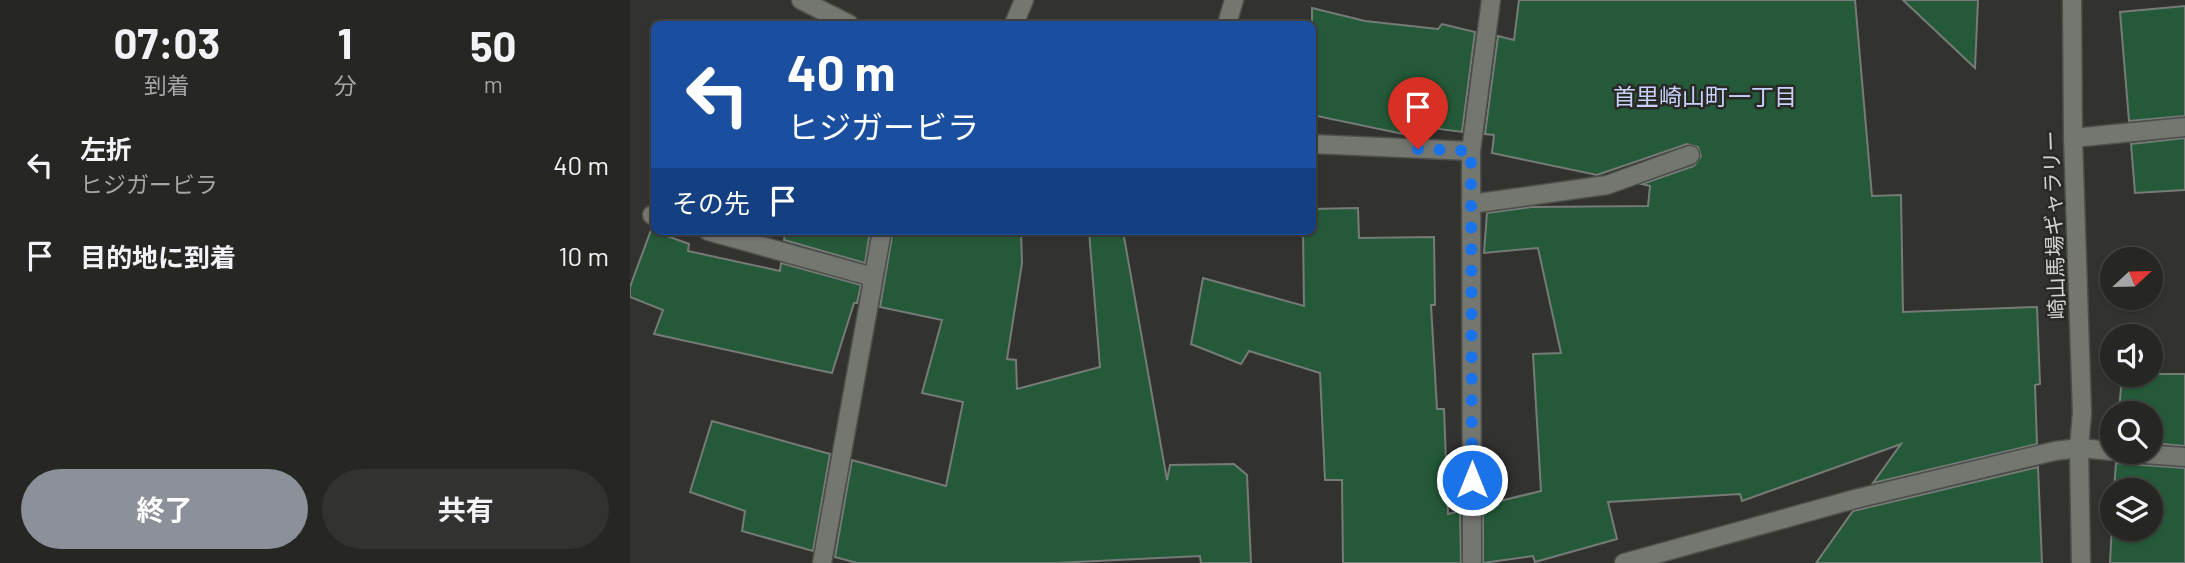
<!DOCTYPE html>
<html lang="ja">
<head>
<meta charset="utf-8">
<style>
  body { margin:0; font-family:Barlow,"Noto Sans JP",sans-serif; background:#323230; color:#f1f3f6; height:100vh; display:flex; flex-direction:column; font-size:26px; white-space:nowrap }
  * { box-sizing:border-box; margin:0 }
  p { font-size:23px; color:#a4a5a6 }
  .icon { flex:none; width:38px; height:38px; fill:none; stroke:currentColor; stroke-width:2; stroke-linecap:round; stroke-linejoin:round }
  .map { position:relative; flex:1; overflow:hidden }
  .side { display:flex; flex-direction:column; background:#262623; width:630px }
  .side>* { flex:none }
  .guide { position:absolute; left:21px; top:21px; width:665px; height:214px; border-radius:10px; box-shadow:0 2px 5px #0004,0 0 0 2px #424341; background:#1a4fa0; color:#fff; overflow:hidden }
  .needle { width:46px; rotate:68deg }
  .buttons { position:absolute; left:1470px; top:247px; display:grid; gap:14px }
  .buttons a { display:grid; place-items:center; width:63px; height:63px; border-radius:50%; background:#262623; box-shadow:0 2px 5px #0004,0 0 0 2px #424341; font-size:35px }
  .pin { position:absolute; display:grid; place-items:center; width:60px; height:60px; color:#fff; margin:-72px -30px; border-radius:50% 50% 50% 0; rotate:-45deg; box-shadow:0 0 7px #0007 }
  .pin .icon { rotate:45deg }
  .me { position:absolute; width:77px; margin:-38px; rotate:0deg; stroke-linejoin:round; filter:drop-shadow(0 0 5px #0008) }
  .turn { display:flex; align-items:center; gap:24px; height:147px; padding:0 21px; font-size:32px }
  .turn .icon { width:91px; height:91px; stroke-width:2.5 }
  .turn b { display:block; font-size:49px; line-height:60px }
  .then { display:flex; align-items:center; height:66px; padding:0 21px; background:#0003; gap:14px; font-size:26px }
  .eta { display:flex; justify-content:space-evenly; align-items:center; height:119px; text-align:center }
  .eta b { font-size:42px; font-weight:700; line-height:49px }
  .button { display:flex; gap:14px; margin-top:auto; padding:14px 21px }
  .button a { flex:1; height:80px; border-radius:42px; background:#8c9099; color:#fff; font-size:28px; font-weight:700; line-height:80px; text-align:center }
  .button a+a { background:#323230; color:#f1f3f6 }
  ul { padding:0; list-style:none }
  li { display:flex; align-items:center; gap:21px; height:91px; padding:0 21px }
  li div { flex:1 }
  li b { display:block; font-size:26px }
  li em { font-style:normal }
  main { display:flex; flex:1; min-height:0 }
  .map>svg:first-child { display:block }
</style>
</head>
<body>
<main>
<section class="side">
<div class="eta">
<div><b>07:03</b><p>到着</p></div>
<div><b>1</b><p>分</p></div>
<div><b>50</b><p>m</p></div>
</div>
<ul>
<li><svg class="icon" aria-label="left" viewBox="0 0 24 24"><path d="M17 20v-9H6M10 6l-5 5 5 5"/></svg><div><b>左折</b><p>ヒジガービラ</p></div><em>40 m</em></li>
<li><svg class="icon" aria-label="arrive" viewBox="0 0 24 24"><path d="M6 21V4h12l-3 4 3 4H6"/></svg><div><b>目的地に到着</b></div><em>10 m</em></li>
</ul>
<div class="button"><a>終了</a><a>共有</a></div>
</section>
<div class="map">
<svg width="1555" height="563" viewBox="0 0 1555 563">
  <rect width="100%" height="100%" fill="#32332f"/>
  <g fill="#245a39" stroke="#767b78" stroke-width="2">
    <polygon points="889,0 1225,0 1242,196 1271,195 1273,312 1407,307 1410,384 1405,385 1407,444 1243,483 1271,444 1112,501 1110,494 978,502 987,539 905,562 903,556 853,563 853,505 911,491 903,354 931,353 908,248 854,253 857,213 901,207 1018,206 1020,186 1012,184 1064,166 1071,156 1068,147 1057,144 967,175 862,153 864,135 855,134 868,36 884,40"/>
    <polygon points="1273,0 1348,0 1345,68"/>
    <polygon points="1555,6 1555,116 1499,121 1490,12"/>
    <polygon points="682,8 735,21 808,29 812,24 845,32 832,132 787,126 773,134 682,115"/>
    <polygon points="1555,138 1555,190 1505,193 1501,144"/>
    <polygon points="728,208 729,238 804,237 805,305 801,305 807,409 814,409 818,514 830,511 831,563 713,563 712,480 695,480 690,373 619,351 611,364 561,344 573,278 674,306 673,231 682,231 682,209"/>
    <polygon points="21,230 59,244 58,251 150,271 151,263 231,285 227,303 224,303 202,373 24,334 33,310 0,297 0,287"/>
    <polygon points="155,231 240,231 235,263 154,240"/>
    <polygon points="263,231 391,231 392,263 377,359 386,360 387,389 470,367 459,231 493,231 537,480 540,465 604,464 617,475 621,563 571,563 570,556 425,563 227,563 205,557 222,460 316,486 333,402 292,393 312,320 250,307"/>
    <polygon points="1492,374 1555,374 1555,446 1521,443 1521,413 1489,413"/>
    <polygon points="82,421 200,454 183,551 112,531 115,511 60,492"/>
    <polygon points="1486,463 1555,468 1555,563 1480,563 1482,524 1482,528 1521,528 1521,490 1484,490"/>
    <polygon points="1408,467 1412,563 1186,563 1223,511"/>
  </g>
  <g fill="none" stroke-linecap="round" stroke-linejoin="round">
    <defs>
      <g id="lane">
        <polyline points="384,24 394,0"/>
        <polyline points="597,24 604,0"/>
        <polyline points="841,204 977,185 1060,155"/>
        <polyline points="22,215 24,216"/>
        <polyline points="78,231 243,277"/>
        <polyline points="192,563 252,231"/>
      </g>
      <g id="street">
        <polyline points="171,0 219,24"/>
        <polyline points="1443,138 1555,127"/>
        <polyline points="682,144 841,151"/>
        <polyline points="1449,448 1451,563"/>
        <polyline points="1486,452 1555,457"/>
        <polyline points="842,563 841,151 861,0"/>
        <polyline points="994,563 1225,499 1425,451 1449,448 1482,451"/>
      </g>
      <polyline id="secondary" points="1442,0 1443,138 1452,413 1449,448"/>
    </defs>
    <use href="#lane" stroke="#4d4f4b" stroke-width="21"/>
    <use href="#street" stroke="#4d4f4b" stroke-width="21"/>
    <use href="#secondary" stroke="#4d4f4b" stroke-width="21"/>
    <use href="#lane" stroke="#747670" stroke-width="18"/>
    <use href="#street" stroke="#747670" stroke-width="18"/>
    <use href="#secondary" stroke="#747670" stroke-width="18"/>
  </g>
  <g fill="none" stroke-linecap="round" stroke-linejoin="round">
    <polyline stroke="#1a73e8" stroke-width="12" stroke-dasharray="0 21.6" points="788,149 841,151 842,480"/>
  </g>
  <g text-anchor="middle" dominant-baseline="central" stroke-width="5" stroke-linejoin="round" paint-order="stroke">
    <g font-size="21" fill="#d3d4d1" stroke="#282925">
      <text transform="translate(1423 225) rotate(-92)">崎山馬場ギャラリー</text>
    </g>
    <g font-size="23" fill="#c7d1fb" stroke="#282925">
      <text x="1075" y="96">首里崎山町一丁目</text>
    </g>
  </g>
</svg>
<div class="buttons">
<a><svg class="needle" viewBox="-14 -14 28 28"><path d="M0-13l5 13h-10z" fill="#e53935"/><path d="M0 13l5-13h-10z" fill="#a4a5a6"/></svg></a>
<a><svg class="icon" aria-label="sound" viewBox="0 0 24 24"><path d="M4 9h4l5-4v14l-5-4H4zM17 9q2 3 0 6"/></svg></a>
<a><svg class="icon" aria-label="search" viewBox="0 0 24 24"><circle cx="10" cy="10" r="6"/><path d="M15 15l6 6"/></svg></a>
<a><svg class="icon" aria-label="layers" viewBox="0 0 24 24"><path d="M12 4l9 5-9 5-9-5zM3 14l9 5 9-5"/></svg></a>
</div>
<div class="pin" style="left:788px;top:149px;background:#d93025"><svg class="icon" aria-label="arrive" viewBox="0 0 24 24"><path d="M6 21V4h12l-3 4 3 4H6"/></svg></div>
<svg class="me" style="left:842px;top:480px" viewBox="-20 -20 40 40"><circle r="17" fill="#1a73e8" stroke="#fff" stroke-width="3"/><path d="M0-11L8 9 0 5-8 9z" fill="#fff"/></svg>
<div class="guide">
<div class="turn"><svg class="icon" aria-label="left" viewBox="0 0 24 24"><path d="M17 20v-9H6M10 6l-5 5 5 5"/></svg><div><b>40 m</b>ヒジガービラ</div></div>
<div class="then">その先<svg class="icon" aria-label="arrive" viewBox="0 0 24 24"><path d="M6 21V4h12l-3 4 3 4H6"/></svg></div>
</div>
</div>
</main>
</body>
</html>
